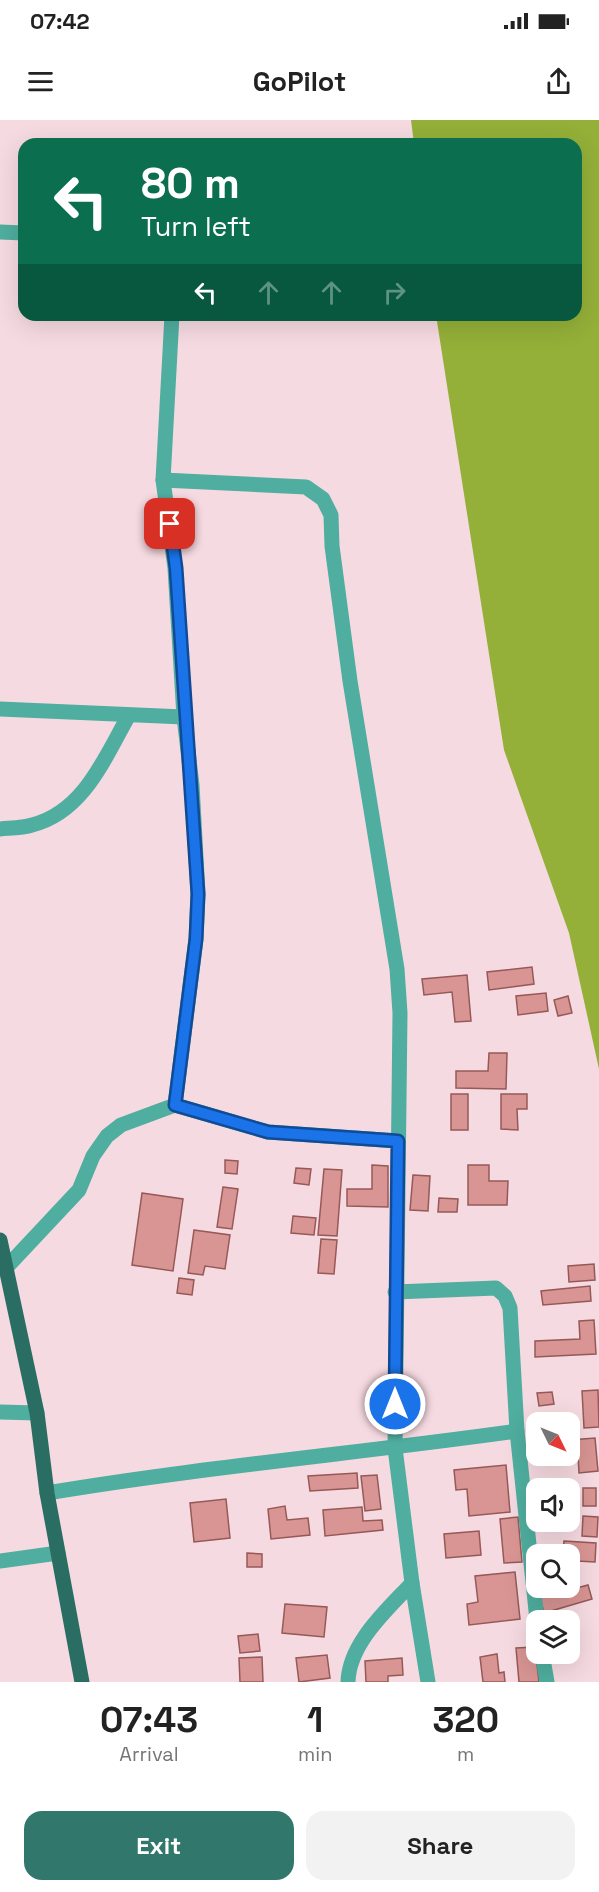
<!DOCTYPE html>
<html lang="en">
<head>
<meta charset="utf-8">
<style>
  body { margin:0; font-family:"Space Grotesk",sans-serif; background:#f2f2f2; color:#222; height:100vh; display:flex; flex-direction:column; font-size:22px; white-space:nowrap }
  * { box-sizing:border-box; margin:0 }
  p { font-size:20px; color:#767676 }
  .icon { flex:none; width:33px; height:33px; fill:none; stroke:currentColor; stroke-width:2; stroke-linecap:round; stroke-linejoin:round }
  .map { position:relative; height:1562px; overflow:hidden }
  .drawer { display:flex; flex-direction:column; background:#fff; flex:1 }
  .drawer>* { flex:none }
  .top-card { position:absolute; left:18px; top:18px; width:564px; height:183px; border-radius:18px; box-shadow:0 6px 24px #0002; background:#0b6e4f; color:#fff; overflow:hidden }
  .needle { width:39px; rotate:133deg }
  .fabs { position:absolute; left:526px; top:1292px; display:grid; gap:12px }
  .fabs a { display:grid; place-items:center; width:54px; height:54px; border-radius:12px; background:#fff; box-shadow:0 6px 24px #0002; font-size:30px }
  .pin { position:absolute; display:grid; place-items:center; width:51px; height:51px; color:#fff; margin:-26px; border-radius:12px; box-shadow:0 3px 9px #0006 }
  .me { position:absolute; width:66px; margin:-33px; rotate:0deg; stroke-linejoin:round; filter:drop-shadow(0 0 4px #0008) }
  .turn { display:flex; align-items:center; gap:21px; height:126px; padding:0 24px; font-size:27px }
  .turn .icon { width:78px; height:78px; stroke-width:2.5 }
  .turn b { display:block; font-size:42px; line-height:51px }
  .lanes { display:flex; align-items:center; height:57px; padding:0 24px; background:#0003; justify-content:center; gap:30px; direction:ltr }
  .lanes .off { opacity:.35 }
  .eta { display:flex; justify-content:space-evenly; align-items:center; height:102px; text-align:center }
  .eta b { font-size:36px; font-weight:700; line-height:42px }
  .cta { display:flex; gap:12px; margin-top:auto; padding:12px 24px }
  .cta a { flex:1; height:69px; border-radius:18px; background:#32776c; color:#fff; font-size:24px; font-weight:700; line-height:69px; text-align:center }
  .cta a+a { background:#f2f2f2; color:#222 }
  .status { display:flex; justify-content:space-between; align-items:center; height:42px; padding:0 30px; background:#fff; direction:ltr }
  .status svg { height:16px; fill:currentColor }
  header { display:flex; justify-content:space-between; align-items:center; height:78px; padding:0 24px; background:#fff; font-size:27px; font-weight:700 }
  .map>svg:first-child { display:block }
</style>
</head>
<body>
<div class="status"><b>07:42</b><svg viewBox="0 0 49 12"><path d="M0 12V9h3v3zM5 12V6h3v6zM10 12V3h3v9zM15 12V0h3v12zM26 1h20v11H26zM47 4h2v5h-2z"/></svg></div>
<header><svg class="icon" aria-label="menu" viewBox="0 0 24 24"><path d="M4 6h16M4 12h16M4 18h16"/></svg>GoPilot<svg class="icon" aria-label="share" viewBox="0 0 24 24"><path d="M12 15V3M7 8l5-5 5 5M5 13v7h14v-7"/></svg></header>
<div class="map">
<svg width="599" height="1562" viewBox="0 0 599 1562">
  <rect width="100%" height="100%" fill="#f6dae1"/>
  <polygon fill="#94b038" points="411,0 599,0 599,949 569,813 504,630 436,195 576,195 576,24 414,24"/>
  <g fill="#d89593" stroke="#965958" stroke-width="1.5">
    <polygon points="532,847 534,864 489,870 487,852"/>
    <polygon points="467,855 471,901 455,902 452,872 424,875 422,859"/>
    <polygon points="546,873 548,891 518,895 516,876"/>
    <polygon points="568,876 572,893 558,896 554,880"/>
    <polygon points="489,933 507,933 506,969 456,968 456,951 488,951"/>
    <rect x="451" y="974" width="17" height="36"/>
    <polygon points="501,974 527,974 527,989 517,989 518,1010 501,1009"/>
    <polygon points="225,1040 238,1041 237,1054 225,1053"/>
    <polygon points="372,1045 388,1046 388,1087 347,1086 347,1069 372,1069"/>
    <polygon points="468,1045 489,1045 489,1061 508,1061 507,1085 468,1085"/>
    <polygon points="296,1048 311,1049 309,1065 294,1063"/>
    <polygon points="324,1049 342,1050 337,1116 318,1115"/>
    <polygon points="413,1055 430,1056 428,1091 410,1090"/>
    <polygon points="223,1067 238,1069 232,1109 217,1107"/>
    <polygon points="142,1073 183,1079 173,1151 132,1145"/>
    <polygon points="439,1078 458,1079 457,1092 438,1092"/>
    <polygon points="293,1096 316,1098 314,1115 291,1113"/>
    <polygon points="194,1110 230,1115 225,1149 205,1146 203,1155 188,1153"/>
    <polygon points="321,1119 337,1120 334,1154 318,1153"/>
    <polygon points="594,1144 595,1160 569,1162 568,1146"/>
    <polygon points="179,1158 194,1160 192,1175 177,1173"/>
    <polygon points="590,1166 591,1181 543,1185 541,1171"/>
    <polygon points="594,1200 596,1234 535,1237 535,1221 580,1219 579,1201"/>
    <polygon points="598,1270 599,1307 584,1308 582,1271"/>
    <polygon points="552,1272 554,1284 539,1286 537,1273"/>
    <polygon points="595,1318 598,1351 579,1353 578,1335 559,1336 570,1335 570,1320"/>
    <polygon points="506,1345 510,1392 469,1396 467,1369 456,1370 454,1350"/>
    <polygon points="357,1353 358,1368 310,1371 308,1356"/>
    <polygon points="377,1355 381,1389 365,1391 361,1356"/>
    <rect x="583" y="1368" width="13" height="18"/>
    <polygon points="226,1379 230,1418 194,1422 190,1383"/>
    <polygon points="285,1386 287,1400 308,1398 310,1415 271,1419 268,1389"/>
    <polygon points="362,1387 363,1401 382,1400 383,1410 325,1416 323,1390"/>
    <polygon points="583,1396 598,1397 597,1417 582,1416"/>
    <polygon points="518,1397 522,1442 504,1443 500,1399"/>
    <polygon points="479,1411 481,1435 446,1438 444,1414"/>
    <polygon points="564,1421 596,1423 595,1442 577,1441 578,1437 563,1434"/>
    <polygon points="247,1433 262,1434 262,1447 247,1447"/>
    <polygon points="515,1452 520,1499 469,1505 467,1484 478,1482 475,1456"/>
    <polygon points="588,1465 592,1479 544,1493 540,1478"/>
    <polygon points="285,1484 327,1487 324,1517 282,1513"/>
    <polygon points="258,1514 260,1531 240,1533 238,1516"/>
    <polygon points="535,1527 539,1562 519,1562 516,1528"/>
    <polygon points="497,1534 499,1553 504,1552 505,1562 483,1562 480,1537"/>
    <polygon points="327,1535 330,1558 299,1562 296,1538"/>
    <polygon points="262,1537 263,1562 240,1562 239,1538"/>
    <polygon points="402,1538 403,1555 388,1556 388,1562 366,1562 365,1541"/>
  </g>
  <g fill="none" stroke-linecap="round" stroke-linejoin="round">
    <g stroke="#4fae9f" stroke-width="15">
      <polyline points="0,112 24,113"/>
      <polyline points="172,195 163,360 175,448 184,597 192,665 198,774 196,819 175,985"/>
      <polyline points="163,360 306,367 323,379 331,395 332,426 350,561 397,849 400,893 395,1328 412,1463 428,1562"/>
      <polyline points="0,589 184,597"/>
      <path d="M0,709c10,-1 22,-1 32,-4 52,-13 73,-68 97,-110"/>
      <polyline points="5,1149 79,1070 93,1036 107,1016 121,1005 175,985 268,1012 398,1021"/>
      <polyline points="395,1172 496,1168 505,1176 510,1188 517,1311 537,1500"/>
      <polyline points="0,1292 37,1293"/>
      <path d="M47,1373c156,-26 313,-40 470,-62"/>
      <polyline points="0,1441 58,1433"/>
      <polyline points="542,1533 547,1562"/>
      <path d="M348,1562c1,-39 39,-72 64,-99"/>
    </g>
    <polyline stroke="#296d63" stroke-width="15" points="0,1120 37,1293 47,1373 82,1562"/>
  </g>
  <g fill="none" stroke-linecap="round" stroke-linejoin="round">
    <defs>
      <polyline id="route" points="170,404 176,448 198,774 196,819 175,985 268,1012 398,1021 395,1284"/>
    </defs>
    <use href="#route" stroke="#114b97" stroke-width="15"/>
    <use href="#route" stroke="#1a73e8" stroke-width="10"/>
  </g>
</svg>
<div class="fabs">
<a><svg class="needle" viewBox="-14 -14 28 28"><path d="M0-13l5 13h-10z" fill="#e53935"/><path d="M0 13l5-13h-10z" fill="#767676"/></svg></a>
<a><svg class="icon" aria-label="sound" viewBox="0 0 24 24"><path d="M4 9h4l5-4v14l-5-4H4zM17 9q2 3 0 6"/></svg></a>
<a><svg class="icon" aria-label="search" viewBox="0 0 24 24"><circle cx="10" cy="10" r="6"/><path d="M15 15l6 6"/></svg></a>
<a><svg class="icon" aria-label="layers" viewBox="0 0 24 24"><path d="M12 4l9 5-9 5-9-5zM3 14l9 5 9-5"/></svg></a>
</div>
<div class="pin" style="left:170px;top:404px;background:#d93025"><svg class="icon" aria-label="arrive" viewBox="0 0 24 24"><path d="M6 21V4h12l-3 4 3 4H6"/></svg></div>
<svg class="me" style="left:395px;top:1284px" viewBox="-20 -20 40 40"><circle r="17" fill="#1a73e8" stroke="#fff" stroke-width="3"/><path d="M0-11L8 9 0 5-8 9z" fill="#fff"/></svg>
<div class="top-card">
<div class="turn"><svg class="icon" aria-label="left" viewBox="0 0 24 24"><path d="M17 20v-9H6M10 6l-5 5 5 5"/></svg><div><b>80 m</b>Turn left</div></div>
<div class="lanes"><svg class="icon" aria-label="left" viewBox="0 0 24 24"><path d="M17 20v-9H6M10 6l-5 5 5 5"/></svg><svg class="icon off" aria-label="ahead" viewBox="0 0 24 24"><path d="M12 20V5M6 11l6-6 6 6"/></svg><svg class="icon off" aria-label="ahead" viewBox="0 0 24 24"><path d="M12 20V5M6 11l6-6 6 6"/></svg><svg class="icon off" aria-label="right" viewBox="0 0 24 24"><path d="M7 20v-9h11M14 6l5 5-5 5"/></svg></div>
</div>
</div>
<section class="drawer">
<div class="eta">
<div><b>07:43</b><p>Arrival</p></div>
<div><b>1</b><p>min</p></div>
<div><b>320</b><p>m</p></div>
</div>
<div class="cta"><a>Exit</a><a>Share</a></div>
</section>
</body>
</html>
